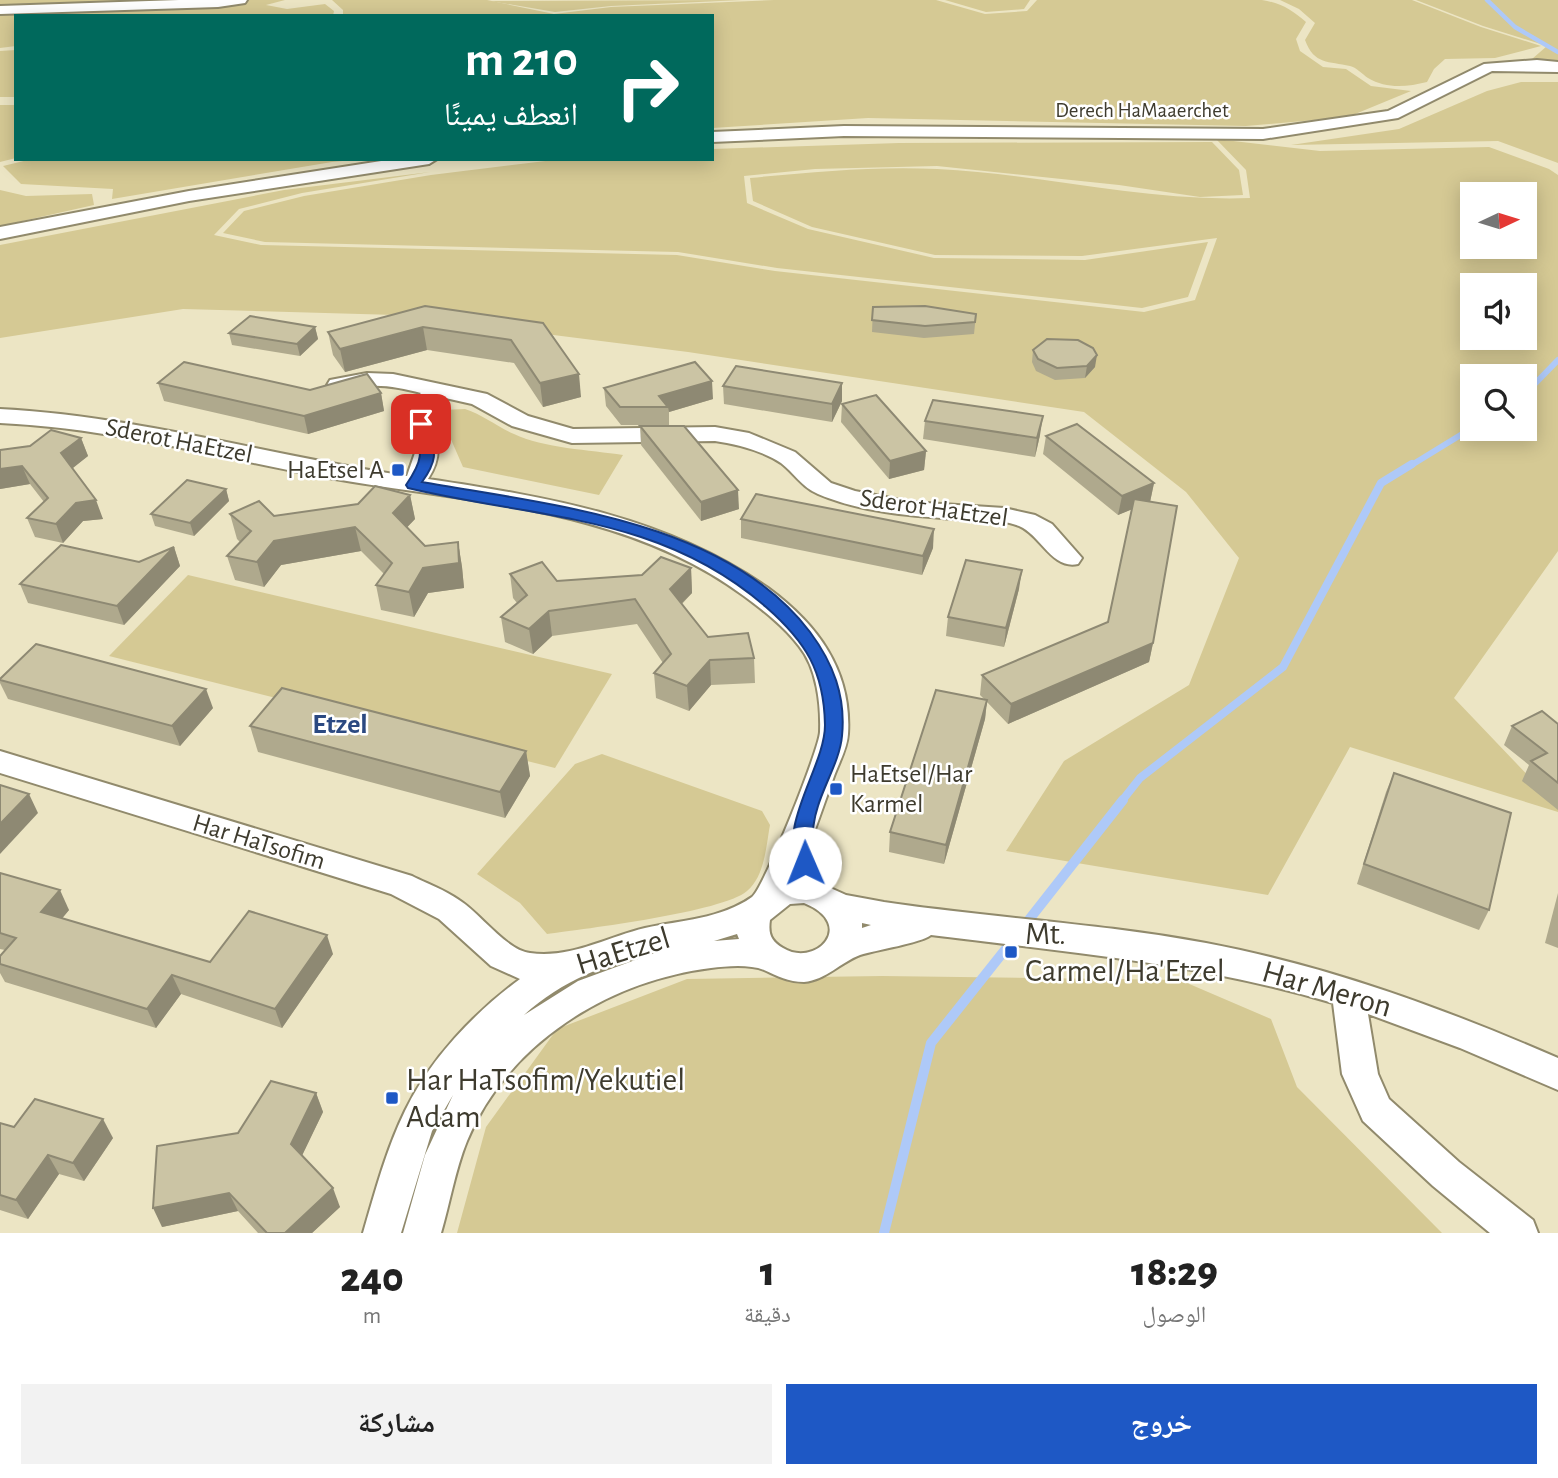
<!DOCTYPE html>
<html lang="ar">
<head>
<meta charset="utf-8">
<style>
  body { margin:0; font-family:"Alegreya Sans","Noto Naskh Arabic",sans-serif; background:#f2f2f2; color:#222; direction:rtl; height:100vh; display:flex; flex-direction:column; font-size:26px; white-space:nowrap }
  * { box-sizing:border-box; margin:0 }
  p { font-size:23px; color:#767676 }
  .icon { flex:none; width:38px; height:38px; fill:none; stroke:currentColor; stroke-width:2; stroke-linecap:round; stroke-linejoin:round }
  .map { position:relative; height:1233px; overflow:hidden; direction:ltr }
  .sheet { display:flex; flex-direction:column; background:#fff; flex:1 }
  .sheet>* { flex:none }
  .top-card { position:absolute; left:14px; top:14px; width:700px; height:147px; border-radius:0px; box-shadow:0 4px 18px #0003; direction:rtl; background:#00695c; color:#fff; overflow:hidden }
  .needle { width:46px; rotate:86deg }
  .controls { position:absolute; left:1460px; top:182px; display:grid; gap:14px }
  .controls a { display:grid; place-items:center; width:77px; height:77px; border-radius:0px; background:#fff; box-shadow:0 4px 18px #0003; font-size:35px }
  .pin { position:absolute; display:grid; place-items:center; width:60px; height:60px; color:#fff; margin:-30px; border-radius:14px; box-shadow:0 4px 10px #0006 }
  .me { position:absolute; width:77px; margin:-38px; rotate:359deg; stroke-linejoin:round; filter:drop-shadow(0 0 5px #0008) }
  .turn { display:flex; align-items:center; gap:24px; height:147px; padding:0 21px; font-size:32px }
  .turn .icon { width:91px; height:91px; stroke-width:2.5 }
  .turn b { display:block; font-size:49px; line-height:60px }
  .eta { display:flex; justify-content:space-evenly; align-items:center; height:119px; text-align:center }
  .eta b { font-size:42px; font-weight:800; line-height:49px }
  .action { display:flex; gap:14px; margin-top:auto; padding:14px 21px }
  .action a { flex:1; height:80px; border-radius:0px; background:#1e58c5; color:#fff; font-size:28px; font-weight:800; line-height:80px; text-align:center }
  .action a+a { background:#f2f2f2; color:#222 }
  .map>svg:first-child { display:block }
</style>
</head>
<body>
<div class="map">
<svg width="1558" height="1233" viewBox="0 0 1558 1233">
  <rect width="100%" height="100%" fill="#ece5c4"/>
  <g fill="#d5c994" fill-rule="evenodd">
    <polygon points="0,0 285,0 266,5 287,9 325,4 334,11 333,16 16,16 16,46 0,48"/>
    <path d="M332,0h155l67,14 57,-7 163,-7h162l49,14 42,-3 10,-11h225c19,3 30,10 44,22l-10,17 4,12 23,16 23,2 25,17 40,5 -63,26 -102,9 -378,-8 -156,10v-112h-369v-6z"/>
    <polygon points="742,0 611,6 555,12 490,1"/>
    <polygon points="945,0 1030,0 1024,9 986,12"/>
    <path d="M1280,0h132l69,27 60,19 -46,12 -50,1 -11,10 -7,13c-20,5 -41,7 -59,-4 -6,-4 -12,-11 -18,-12 -21,-5 -36,-1 -45,-26l10,-17 -16,-14z"/>
    <polygon points="1416,0 1558,0 1558,62 1532,59 1547,46 1483,26"/>
    <polygon points="16,50 16,97 0,97 0,51"/>
    <polygon points="1521,82 1558,82 1558,163 1498,141 1291,145 1399,129 1487,91"/>
    <polygon points="0,105 16,105 16,158 0,162"/>
    <path d="M1216,139l104,12 169,-4 60,22 9,6v376l-104,147 104,109v5l-208,-65 -82,148 -262,-44 58,-90 125,-76 50,-127 -53,-66 -102,-80 -396,-60 -292,-37 -213,-6 -183,29v-93l284,-55 146,-18 -128,21 -63,16 -25,26 47,10 416,10 98,16 369,41 51,-12 22,-62 -135,18 -147,-1 -123,-28 -59,-26 -3,-23c62,-6 125,-12 187,-9 105,5 209,33 313,29l-4,-28zM1472,194h52v53h-52zM1472,285h52v53h-52zM1472,376h52v53h-52z"/>
    <polygon points="1212,142 1239,170 1243,195 1200,197 1119,185 937,166 815,169 744,176 747,203 808,229 934,258 1085,260 1208,242 1188,297 1142,308 777,268 678,252 265,242 223,233 244,211 304,196 431,175 562,159 712,159 712,149 899,143"/>
    <polygon points="32,159 363,159 332,162 112,199 113,189 21,184 3,166"/>
    <polygon points="0,190 26,196 92,194 94,205 0,226"/>
    <path d="M465,409c18,6 31,17 49,25 29,14 76,16 109,21l-24,40 -136,-28 -20,-46 -1,-11z"/>
    <polygon points="188,575 612,674 555,768 109,656"/>
    <path d="M602,754l160,57 8,14c-4,21 -5,51 -23,66 -24,21 -163,38 -200,43l-27,-31 -43,-29 98,-110z"/>
    <polygon points="882,976 1180,980 1271,1019 1297,1087 1442,1233 457,1233 486,1127 557,1029 687,979"/>
  </g>
  <g fill="none" stroke-linecap="round" stroke-linejoin="round">
    <polyline stroke="#aec9f8" stroke-width="4.5" points="1487,0 1515,27 1558,52"/>
    <g stroke="#aec9f8" stroke-width="6">
      <polyline points="1524,395 1558,360"/>
      <polyline points="1410,466 1472,428"/>
    </g>
    <polyline stroke="#aec9f8" stroke-width="8" points="1121,802 1140,778 1283,667 1381,483 1412,464"/>
    <g stroke="#aec9f8" stroke-width="10">
      <polyline points="1024,926 1123,800"/>
      <polyline points="884,1233 931,1043 1016,936"/>
    </g>
    <defs>
      <g id="minor">
        <polygon points="179,0 247,0 245,3 218,7 0,14 0,6"/>
        <polygon points="1537,60 1558,62 1558,72 1492,71 1398,118 1263,139 844,136 712,142 712,132 844,126 1263,129 1388,111 1484,64"/>
        <polygon points="394,159 437,159 429,164 189,201 0,239 0,227 189,191"/>
        <path d="M367,373l26,1 94,20 41,22 45,13 142,-2 34,6 46,19 36,31 24,8 56,11 93,6 31,7 17,9 30,34 -4,6c-26,6 -37,-29 -59,-38 -20,-8 -44,-6 -64,-7 -46,-3 -95,-7 -137,-25 -15,-6 -25,-22 -37,-31 -18,-12 -45,-19 -66,-22l-143,2 -60,-17 -40,-22 -31,-7 -13,17c11,24 15,42 0,65 120,18 240,38 340,109 49,36 84,82 80,146 -1,16 -10,30 -15,45 -12,33 -23,67 -37,99l10,-1 40,18 38,7c107,16 215,21 322,41 122,23 237,65 352,115v32l-98,-42 -92,-34 10,60 11,25 70,63 74,58 5,13h-48l-57,-47 -70,-65 -21,-47 -9,-71c-134,-40 -265,-51 -402,-68 -10,8 -55,15 -71,20 -19,7 -34,25 -56,27 -16,0 -26,-6 -40,-12 -15,-6 -37,-4 -53,-2 -103,13 -203,75 -244,173 -12,29 -17,62 -26,92h-38l22,-78 28,-60 -21,36 -31,102h-38c12,-41 23,-83 42,-122 24,-51 70,-99 115,-132l-29,-13 -52,-47 -48,-25 -391,-121v-22l412,125c16,8 33,14 47,24 21,13 47,50 71,53 40,6 77,-16 115,-25 36,-8 76,-9 107,-31 12,-9 67,-147 68,-165 1,-28 -3,-64 -21,-86 -15,-20 -35,-35 -55,-50 -121,-90 -277,-93 -420,-119 -108,-20 -213,-49 -324,-54v-14c138,7 271,47 407,67l9,-26 -10,-36 6,-13 9,-8c-17,-4 -34,-8 -51,-7 -14,0 -26,7 -40,4l-3,-5 3,-5zM804,903c54,22 11,65 -21,45 -12,-7 -15,-14 -13,-28l20,-16zM862,923l9,2 -9,3zM737,934l2,5 -25,2zM657,952l-79,29 -54,34c37,-34 85,-53 133,-63z"/>
      </g>
    </defs>
    <use href="#minor" stroke="#918a6c" stroke-width="4"/>
    <use href="#minor" fill="#fff" fill-rule="evenodd"/>
  </g>
  <g fill="#afa98d">
    <polygon points="425,306 543,323 581,397 543,407 514,363 427,350 345,372 333,355 328,332"/>
    <polygon points="873,307 976,314 974,334 924,338 872,332"/>
    <polygon points="315,327 318,339 300,356 232,345 229,333"/>
    <polygon points="1033,350 1095,367 1085,378 1055,380 1036,371 1032,362"/>
    <polygon points="158,383 381,393 384,411 308,434 164,401"/>
    <polygon points="723,386 842,401 832,422 724,404"/>
    <polygon points="604,388 713,399 669,412 669,425 621,425 606,406"/>
    <polygon points="842,404 926,451 924,470 889,479 841,422"/>
    <polygon points="925,421 1040,435 1035,457 923,439"/>
    <polygon points="640,426 739,509 701,521 641,445"/>
    <polygon points="1046,436 1154,483 1150,502 1153,643 1149,662 1008,724 987,702 985,719 944,864 889,852 890,832 984,699 980,695 982,675 1108,622 1132,509 1118,515 1043,454"/>
    <polygon points="81,438 88,456 72,468 103,519 83,521 63,543 35,537 27,518 44,502 30,484 0,489 0,450"/>
    <polygon points="226,489 229,501 194,536 155,526 151,514"/>
    <polygon points="410,495 415,519 407,527 425,546 458,542 462,567 464,588 428,593 414,617 381,610 376,585 384,574 361,551 281,565 264,587 235,580 227,556 240,542 237,539 230,514 274,516 358,504"/>
    <polygon points="741,519 933,548 922,575 741,538"/>
    <polygon points="174,547 180,566 124,625 28,603 20,584 139,562"/>
    <polygon points="691,568 692,593 682,604 708,637 754,658 755,683 711,685 689,711 656,698 654,673 663,663 637,624 552,636 533,654 505,642 501,617 517,603 513,598 510,574 557,581 642,575"/>
    <polygon points="1019,589 1004,647 946,636 948,617"/>
    <polygon points="0,679 213,708 180,746 8,699 0,683"/>
    <polygon points="1558,724 1558,810 1522,781 1529,765 1504,745 1512,726"/>
    <polygon points="250,726 526,751 530,776 505,818 258,752"/>
    <polygon points="1394,773 1489,910 1479,930 1357,884 1386,792"/>
    <polygon points="0,873 69,910 62,918 210,962 333,954 282,1028 181,994 156,1028 5,982 0,973 0,956 5,950 0,949"/>
    <polygon points="1558,893 1558,948 1545,943"/>
    <polygon points="316,1093 323,1112 302,1155 340,1207 312,1233 258,1233 238,1211 162,1227 238,1133"/>
    <polygon points="0,1123 14,1127 113,1138 84,1181 59,1174 28,1219 0,1210"/>
  </g>
  <g fill="#8e8973">
    <polygon points="315,327 318,339 300,356 297,344"/>
    <polygon points="423,327 427,350 345,372 340,349"/>
    <polygon points="1097,355 1095,367 1085,378 1087,366"/>
    <polygon points="579,374 581,397 543,407 540,383"/>
    <polygon points="712,381 713,399 669,412 668,407 659,396"/>
    <polygon points="842,383 842,401 832,422 832,404"/>
    <polygon points="381,393 384,411 308,434 304,416"/>
    <polygon points="1043,416 1040,435 1035,457 1037,438"/>
    <polygon points="81,438 88,456 68,472 61,453"/>
    <polygon points="926,451 924,470 889,479 890,461"/>
    <polygon points="22,466 30,484 0,489 0,469"/>
    <polygon points="1154,483 1150,502 1118,515 1122,496"/>
    <polygon points="226,489 229,501 194,536 190,523"/>
    <polygon points="738,490 739,509 701,521 701,502"/>
    <polygon points="410,495 415,519 398,537 393,513"/>
    <polygon points="96,500 103,519 83,521 63,543 56,524 76,503"/>
    <polygon points="355,527 361,551 281,565 264,587 257,562 274,541"/>
    <polygon points="934,529 933,548 922,575 923,556"/>
    <polygon points="458,542 462,567 464,588 428,593 414,617 409,592 423,568"/>
    <polygon points="174,547 180,566 124,625 117,606"/>
    <polygon points="691,568 692,593 671,614 670,589"/>
    <polygon points="1022,570 1019,589 1004,647 1006,628"/>
    <polygon points="549,611 552,636 533,654 529,629"/>
    <polygon points="1153,643 1149,662 1008,724 1011,704"/>
    <polygon points="710,660 711,685 689,711 687,686"/>
    <polygon points="206,689 213,708 180,746 172,726"/>
    <polygon points="987,700 985,719 944,864 946,845"/>
    <polygon points="526,751 530,776 505,818 500,792"/>
    <polygon points="29,794 38,813 0,854 0,824"/>
    <polygon points="60,890 69,910 51,932 41,912"/>
    <polygon points="327,935 333,954 282,1028 275,1009"/>
    <polygon points="172,975 181,994 156,1028 147,1009"/>
    <polygon points="316,1093 323,1112 299,1162 291,1144"/>
    <polygon points="103,1119 113,1138 84,1181 73,1163"/>
    <polygon points="48,1155 59,1174 28,1219 16,1200"/>
    <polygon points="333,1188 340,1207 312,1233 285,1233"/>
    <polygon points="229,1193 238,1211 162,1227 153,1208"/>
  </g>
  <g fill="#cbc4a4" stroke="#8e8973" stroke-width="2">
    <polygon points="425,306 543,323 579,374 540,383 511,340 423,327 340,349 328,332"/>
    <polygon points="925,306 976,314 975,322 925,326 872,320 873,307"/>
    <polygon points="250,316 315,327 297,344 229,333"/>
    <polygon points="1047,339 1078,340 1093,348 1097,355 1087,366 1057,368 1038,359 1033,350"/>
    <polygon points="184,362 310,390 367,374 381,393 304,416 158,383"/>
    <polygon points="695,362 712,381 659,396 668,407 620,407 604,388"/>
    <polygon points="736,366 842,383 832,404 723,386"/>
    <polygon points="876,395 926,451 890,461 842,404"/>
    <polygon points="933,400 1043,416 1037,438 925,421"/>
    <polygon points="1077,424 1154,483 1122,496 1046,436"/>
    <polygon points="640,426 684,426 738,490 701,502"/>
    <polygon points="51,430 81,438 61,453 96,500 76,503 56,524 27,518 48,498 22,466 0,469 0,450 30,446"/>
    <polygon points="187,480 226,489 190,523 151,514"/>
    <polygon points="375,486 410,495 393,513 425,546 458,542 459,563 423,568 409,592 376,585 392,563 355,527 274,541 257,562 227,556 251,531 230,514 259,501 274,516 358,504"/>
    <polygon points="756,494 934,529 923,556 741,519"/>
    <polygon points="1134,499 1177,506 1153,643 1011,704 982,675 1108,622"/>
    <polygon points="61,545 139,562 174,547 117,606 20,584"/>
    <polygon points="661,557 691,568 670,589 708,637 748,633 754,658 710,660 687,686 654,673 671,654 635,599 549,611 529,629 501,617 527,595 510,574 542,562 557,581 642,575"/>
    <polygon points="966,560 1022,570 1006,628 948,617"/>
    <polygon points="36,644 206,689 172,726 0,680 0,679"/>
    <polygon points="282,688 526,751 500,792 250,726"/>
    <polygon points="936,690 987,700 946,845 890,832"/>
    <polygon points="1542,711 1558,724 1558,783 1531,761 1547,753 1512,726"/>
    <polygon points="1394,773 1511,813 1489,910 1364,864"/>
    <polygon points="0,785 29,794 0,824"/>
    <polygon points="0,873 60,890 41,912 210,962 249,911 327,935 275,1009 172,975 147,1009 0,964 0,956 16,938 0,933"/>
    <polygon points="271,1081 316,1093 291,1144 333,1188 285,1233 267,1233 229,1193 153,1208 157,1146 238,1133"/>
    <polygon points="35,1099 103,1119 73,1163 48,1155 16,1200 0,1195 0,1123 14,1127"/>
  </g>
  <path fill="#1e58c5" stroke="#143980" stroke-width="2" d="M421,420l7,4c7,28 11,34 -6,58 128,23 303,38 388,150 23,31 36,64 32,104 -2,23 -17,47 -24,70 -4,12 -6,29 -6,42 0,8 4,13 0,20l-7,2 -6,-2c-23,-42 26,-101 26,-143 -1,-54 -19,-83 -59,-118 -107,-93 -229,-88 -358,-119l-2,-3c18,-26 16,-31 8,-61z"/>
  <g fill="#1e58c5" stroke="#fff" stroke-width="2.5">
    <rect x="391" y="463" width="14" height="14" rx="3.5"/>
    <rect x="829" y="782" width="14" height="14" rx="3.5"/>
    <rect x="1004" y="945" width="14" height="14" rx="3.5"/>
    <rect x="385" y="1091" width="14" height="14" rx="3.5"/>
  </g>
  <g text-anchor="middle" dominant-baseline="central" stroke-width="5" stroke-linejoin="round" paint-order="stroke">
    <g font-size="21" fill="#3e3b2e" stroke="#fff">
      <text x="1142" y="110">Derech HaMaaerchet</text>
    </g>
    <g font-size="26" fill="#3e3b2e" stroke="#fff">
      <text transform="translate(179 441) rotate(11)">Sderot HaEtzel</text>
      <text transform="translate(934 508) rotate(8)">Sderot HaEtzel</text>
      <text transform="translate(259 842) rotate(17)">Har HaTsofim</text>
    </g>
    <g font-size="26" fill="#3e3b2e" stroke="#fff" text-anchor="end">
      <text x="384" y="470">HaEtsel A</text>
      <text x="850" y="774" text-anchor="start">HaEtsel/Har<tspan x="850" dy="30">Karmel</tspan></text>
    </g>
    <g font-size="28" font-weight="bold" fill="#2b4981" stroke="#fff">
      <text x="340" y="725">Etzel</text>
    </g>
    <g font-size="32" fill="#3e3b2e" stroke="#fff" text-anchor="start">
      <text x="1025" y="934">Mt.<tspan x="1025" dy="37">Carmel/Ha'Etzel</tspan></text>
      <text x="406" y="1080">Har HaTsofim/Yekutiel<tspan x="406" dy="37">Adam</tspan></text>
    </g>
    <g font-size="32" fill="#3e3b2e" stroke="#fff">
      <text transform="translate(623 951) rotate(-17)">HaEtzel</text>
      <text transform="translate(1327 989) rotate(16)">Har Meron</text>
    </g>
  </g>
</svg>
<div class="controls">
<a><svg class="needle" viewBox="-14 -14 28 28"><path d="M0-13l5 13h-10z" fill="#e53935"/><path d="M0 13l5-13h-10z" fill="#767676"/></svg></a>
<a><svg class="icon" aria-label="sound" viewBox="0 0 24 24"><path d="M4 9h4l5-4v14l-5-4H4zM17 9q2 3 0 6"/></svg></a>
<a><svg class="icon" aria-label="search" viewBox="0 0 24 24"><circle cx="10" cy="10" r="6"/><path d="M15 15l6 6"/></svg></a>
</div>
<div class="pin" style="left:421px;top:424px;background:#d93025"><svg class="icon" aria-label="arrive" viewBox="0 0 24 24"><path d="M6 21V4h12l-3 4 3 4H6"/></svg></div>
<svg class="me" style="left:805px;top:863px" viewBox="-20 -20 40 40"><circle r="19" fill="#fff"/><path d="M0-13L10 11 0 6-10 11z" fill="#1e58c5"/></svg>
<div class="top-card">
<div class="turn"><svg class="icon" aria-label="right" viewBox="0 0 24 24"><path d="M7 20v-9h11M14 6l5 5-5 5"/></svg><div><b>210 m</b>انعطف يمينًا</div></div>
</div>
</div>
<section class="sheet">
<div class="eta">
<div><b>18:29</b><p>الوصول</p></div>
<div><b>1</b><p>دقيقة</p></div>
<div><b>240</b><p>m</p></div>
</div>
<div class="action"><a>خروج</a><a>مشاركة</a></div>
</section>
</body>
</html>
